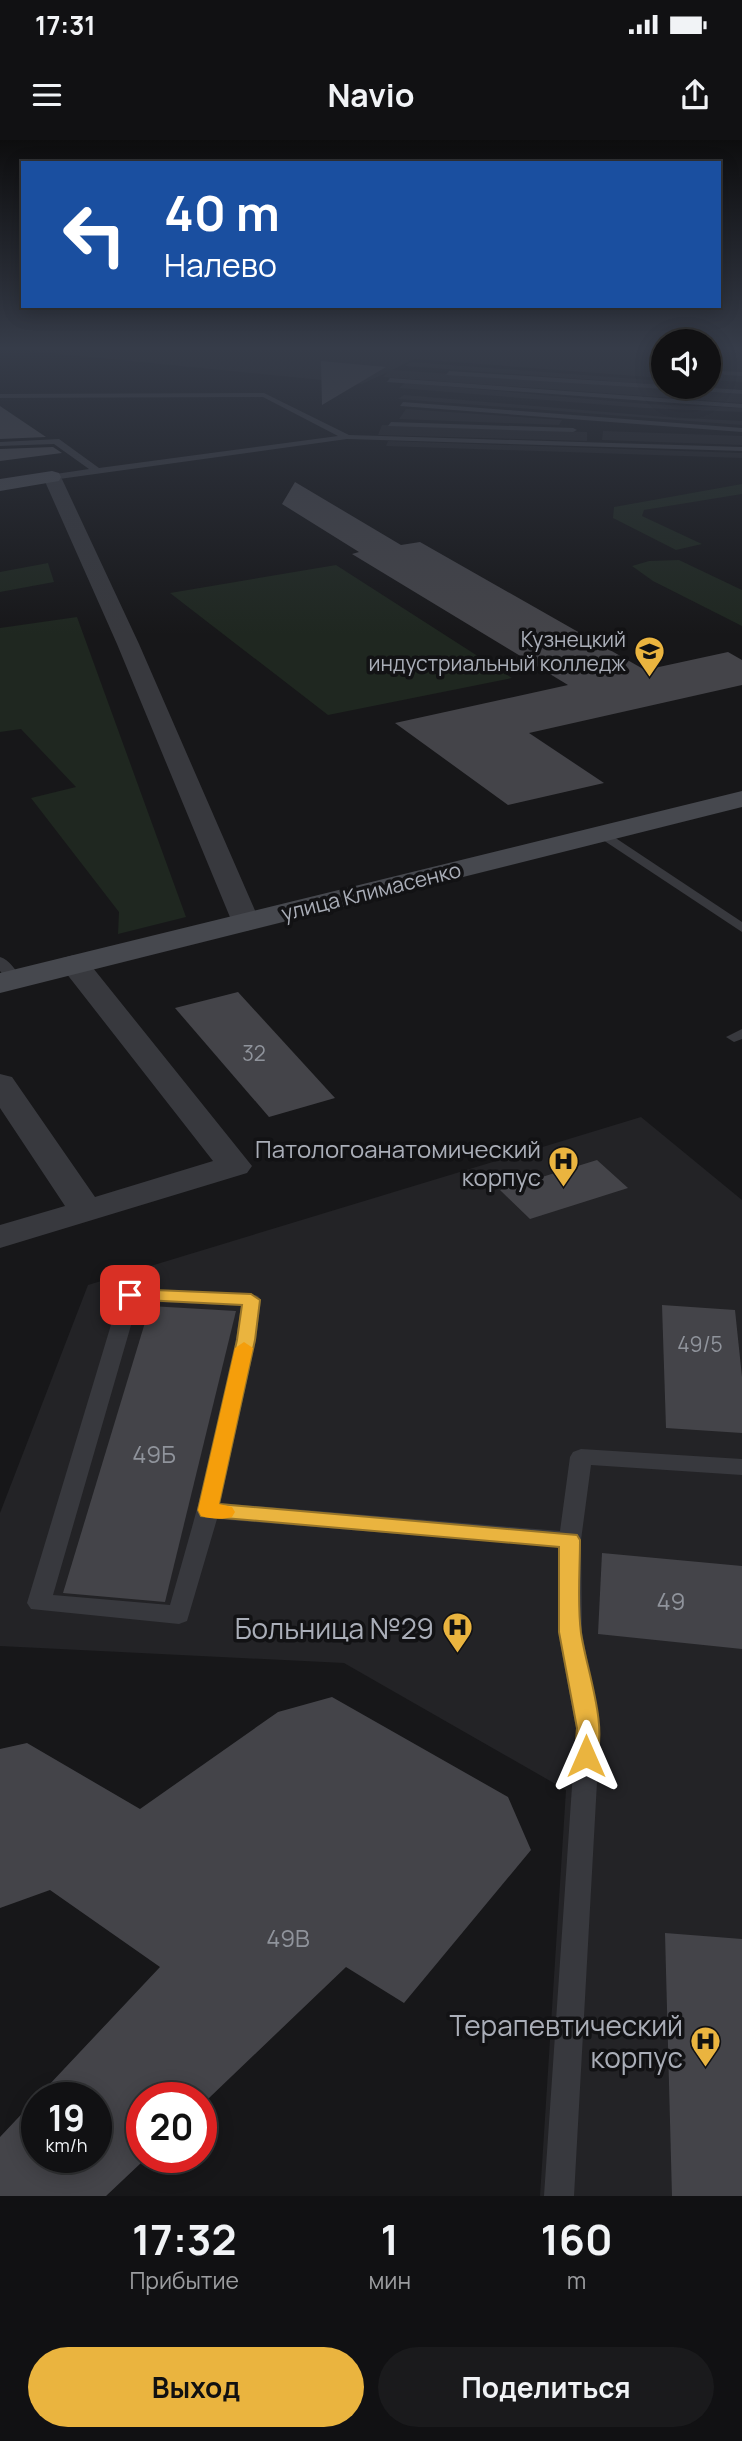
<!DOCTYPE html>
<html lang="ru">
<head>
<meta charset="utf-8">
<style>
  body { margin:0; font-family:Manrope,sans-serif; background:#1a1a1c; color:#f1f3f6; height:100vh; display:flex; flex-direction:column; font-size:26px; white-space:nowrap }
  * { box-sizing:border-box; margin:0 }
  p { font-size:23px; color:#9c9da0 }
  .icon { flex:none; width:38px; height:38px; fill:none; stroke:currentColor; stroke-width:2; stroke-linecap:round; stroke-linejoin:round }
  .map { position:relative; height:2056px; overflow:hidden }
  .sheet { display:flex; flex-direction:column; background:#111113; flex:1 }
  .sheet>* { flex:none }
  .top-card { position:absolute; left:21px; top:21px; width:700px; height:147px; border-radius:0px; box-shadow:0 4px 18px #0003,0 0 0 2px #303133; background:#1a4fa0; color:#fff; overflow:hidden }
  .fabs { position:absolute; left:651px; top:189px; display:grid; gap:14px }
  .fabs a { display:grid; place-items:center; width:70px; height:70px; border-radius:50%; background:#111113; box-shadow:0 4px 18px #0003,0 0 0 2px #303133; font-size:35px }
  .speed { position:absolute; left:21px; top:1942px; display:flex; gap:14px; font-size:35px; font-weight:700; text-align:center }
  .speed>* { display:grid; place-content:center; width:91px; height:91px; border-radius:50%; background:#111113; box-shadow:0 4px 18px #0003,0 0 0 2px #303133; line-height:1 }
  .speed small { font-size:18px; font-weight:400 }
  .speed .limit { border:10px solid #d22; background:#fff; color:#111 }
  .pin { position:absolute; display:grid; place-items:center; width:60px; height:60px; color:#fff; margin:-30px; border-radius:14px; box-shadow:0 4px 10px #0006 }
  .me { position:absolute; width:77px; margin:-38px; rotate:0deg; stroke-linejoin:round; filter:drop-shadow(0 0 5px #0008) }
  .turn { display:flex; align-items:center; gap:24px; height:147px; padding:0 28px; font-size:32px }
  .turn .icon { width:91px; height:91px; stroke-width:2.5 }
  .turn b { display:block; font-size:49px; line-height:60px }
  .eta { display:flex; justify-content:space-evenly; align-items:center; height:119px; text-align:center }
  .eta b { font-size:42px; font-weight:700; line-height:49px }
  .button { display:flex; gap:14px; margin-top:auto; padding:14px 28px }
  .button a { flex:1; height:80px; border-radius:42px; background:#eab43f; color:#111; font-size:28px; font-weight:700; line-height:80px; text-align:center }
  .button a+a { background:#1a1a1c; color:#f1f3f6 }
  .status { display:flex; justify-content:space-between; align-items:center; height:49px; padding:0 35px; background:#111113; direction:ltr }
  .status svg { height:19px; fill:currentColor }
  header { display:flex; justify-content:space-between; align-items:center; height:91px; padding:0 28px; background:#111113; font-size:32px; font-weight:700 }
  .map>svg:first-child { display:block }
</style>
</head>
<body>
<div class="status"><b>17:31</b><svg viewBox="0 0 49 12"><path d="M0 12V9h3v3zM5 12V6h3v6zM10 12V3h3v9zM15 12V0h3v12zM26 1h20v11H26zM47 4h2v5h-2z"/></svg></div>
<header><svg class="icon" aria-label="menu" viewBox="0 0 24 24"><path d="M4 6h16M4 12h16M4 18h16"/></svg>Navio<svg class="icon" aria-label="share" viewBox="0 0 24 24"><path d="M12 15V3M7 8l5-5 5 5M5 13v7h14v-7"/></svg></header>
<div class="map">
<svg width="742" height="2056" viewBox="0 0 742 2056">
  <rect width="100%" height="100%" fill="#171719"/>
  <g fill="#232326">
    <polygon points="0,208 663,208 663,238 414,219 392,230 742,254 742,263 383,237 388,232 362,244"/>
    <polygon points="709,208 742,208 742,242 709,240"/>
    <polygon points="411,222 663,241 663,245 405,226"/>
    <polygon points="405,243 647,264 742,268 742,272 644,268 399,248"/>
    <polygon points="404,255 666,277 742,281 742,285 398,259"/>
    <polygon points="406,269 562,280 559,285 399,279"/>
    <polygon points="382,285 587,292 587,301 378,295"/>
    <polygon points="603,291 742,296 742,305 602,300"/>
    <polygon points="388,301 742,313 742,318 386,306"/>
    <polygon points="641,977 742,1060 742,2056 540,2056 566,1650 344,1523 0,1506 0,1373 88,1145"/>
  </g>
  <g fill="#1f2720">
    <polygon points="742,344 742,354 644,370 642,376 702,404 676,410 613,378 614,367"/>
    <polygon points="679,420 742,450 742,486 653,441 632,426 649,421"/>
    <polygon points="48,423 54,442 0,452 0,432"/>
    <polygon points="336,425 512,538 328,575 170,453"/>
    <polygon points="77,477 186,777 118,794 119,772 31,658 76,647 21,589 0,592 0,488"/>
  </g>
  <g fill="#444449" fill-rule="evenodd">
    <polygon points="321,221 386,227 322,265"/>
    <polygon points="0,266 46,297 0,299"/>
    <polygon points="53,307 62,313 0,321 0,309"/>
    <polygon points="295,342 401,405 420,402 645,530 728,512 742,520 742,545 529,593 604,643 508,665 395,583 568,545 352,414 359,412 282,364"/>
    <polygon points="238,852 335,958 269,977 175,868"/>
    <polygon points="597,1020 628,1048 530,1079 500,1050"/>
    <polygon points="662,1165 735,1170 742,1237 742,1293 666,1288"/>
    <polygon points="150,1166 236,1171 165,1462 63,1453"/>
    <polygon points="602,1413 742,1426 742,1509 598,1494"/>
    <path d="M332,1557l176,100 23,53 -127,153 -58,-36 -137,131h-67v64l-36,34h-106v-59l160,-170 -110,-77 -50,18v-159l27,-6 113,66 138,-97zM37,1958h59v60h-59z"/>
    <polygon points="665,1793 742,1799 742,2056 672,2056"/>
  </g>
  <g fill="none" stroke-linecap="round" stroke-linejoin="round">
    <g fill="#38393e" fill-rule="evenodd">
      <polygon points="42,208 51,208 51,209 48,211"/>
      <polygon points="449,231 742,250 742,254 446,235"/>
      <polygon points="721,231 742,232 742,236 724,235"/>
      <polygon points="390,238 742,264 742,268 387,242"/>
      <polygon points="264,253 349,295 742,307 742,311 347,299 52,340 49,335 89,329 54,304 0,306 0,302 59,299 99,328 338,296 263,257 0,258 0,254"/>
      <polygon points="403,262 742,288 742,292 400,266"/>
      <polygon points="391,282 573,288 577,290 573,292 388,286"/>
      <polygon points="602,689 742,782 742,792 597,696 595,693"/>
      <path d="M0,817c9,2 16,14 22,22l-3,3h-10l-9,-11z"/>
      <polygon points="742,889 742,899 734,902 726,897"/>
      <path d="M130,1149l121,5 7,2 3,4 -5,40 -36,163 340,28 10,-74 3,-5 8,-3 161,10v16l-151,-10 -10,75 1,92 18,96 -26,468h-30l32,-468 -18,-96 1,-85 -342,-28 -30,102 -8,3 -148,-15 -4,-6 93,-308 3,-4zM138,1161l103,5c-14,101 -43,201 -71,299l-117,-10z"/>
    </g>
    <g fill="#38393e" fill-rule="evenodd">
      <polygon points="52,332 61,337 139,504 260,782 256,788 246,791 236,788 232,782 117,504 43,337"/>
      <polygon points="74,815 85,818 252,1026 247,1033 0,1108 0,1085 65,1066 0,968 0,934 12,937 95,1057 213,1021 59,824 63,818"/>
    </g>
    <g fill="#46484e" fill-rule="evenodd">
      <polygon points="52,331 59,333 61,337 59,341 0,351 0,339"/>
      <polygon points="742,651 742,667 0,853 0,833"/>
    </g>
  </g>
  <linearGradient id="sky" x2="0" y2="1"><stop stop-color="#0d0d0e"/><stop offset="0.42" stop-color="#363c49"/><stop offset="1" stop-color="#363c49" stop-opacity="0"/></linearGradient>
  <rect width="742" height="495" fill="url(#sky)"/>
  <path fill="#eab43f" stroke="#987529" stroke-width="2" d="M130,1149l121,5 9,6 -5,40 -36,164 358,31 3,5c0,31 -3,63 1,93 5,35 29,98 13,129l-8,3 -8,-3 -3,-6 2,-28 -18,-96v-85l-358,-31 -3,-6 39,-170 5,-35 -118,-6 -3,-4z"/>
  <path fill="#f59e0b" d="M244,1202l9,6 -34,156 13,3 3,5 -3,5c-10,3 -21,2 -31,-1l-3,-6 37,-162z"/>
  <defs>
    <symbol id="university-pin" viewBox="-11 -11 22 30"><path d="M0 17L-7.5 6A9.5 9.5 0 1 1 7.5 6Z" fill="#eab43f" stroke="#121214"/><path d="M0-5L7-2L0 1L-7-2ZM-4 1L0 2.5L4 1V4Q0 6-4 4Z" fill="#111"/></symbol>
    <symbol id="hospital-pin" viewBox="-11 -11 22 30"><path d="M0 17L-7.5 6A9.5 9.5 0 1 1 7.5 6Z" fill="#eab43f" stroke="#121214"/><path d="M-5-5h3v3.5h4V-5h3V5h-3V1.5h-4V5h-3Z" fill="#111"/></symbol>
  </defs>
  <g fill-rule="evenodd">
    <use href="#university-pin" x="632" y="494" width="35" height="47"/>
    <use href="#hospital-pin" x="546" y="1004" width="35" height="47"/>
    <use href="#hospital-pin" x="440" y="1470" width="35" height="47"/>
    <use href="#hospital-pin" x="688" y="1884" width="35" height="47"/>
  </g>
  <g text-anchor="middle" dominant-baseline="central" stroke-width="7" stroke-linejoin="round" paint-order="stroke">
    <g font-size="21" fill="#aaaeb8" stroke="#121214" text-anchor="end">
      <text x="626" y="499">Кузнецкий<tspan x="626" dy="24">индустриальный колледж</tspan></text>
    </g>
    <g font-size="21" fill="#aaaeb8" stroke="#121214">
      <text transform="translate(371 751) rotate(-14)">улица Климасенко</text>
    </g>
    <g font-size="21" fill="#90949c">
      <text x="254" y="913">32</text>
      <text x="700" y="1204">49/5</text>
    </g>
    <g font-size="24" fill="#aaaeb8" stroke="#121214" text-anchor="end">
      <text x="541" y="1008">Патологоанатомический<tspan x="541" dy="28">корпус</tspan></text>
    </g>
    <g font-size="24" fill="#90949c">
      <text x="154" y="1313">49Б</text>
      <text x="671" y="1460">49</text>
      <text x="288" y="1797">49В</text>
    </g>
    <g font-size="28" fill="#aaaeb8" stroke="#121214" text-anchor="end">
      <text x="434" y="1488">Больница №29</text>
      <text x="683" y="1885">Терапевтический<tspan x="683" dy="32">корпус</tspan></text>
    </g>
  </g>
</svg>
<div class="fabs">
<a><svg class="icon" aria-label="sound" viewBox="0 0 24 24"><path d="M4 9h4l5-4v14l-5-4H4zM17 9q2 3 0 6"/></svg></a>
</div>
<div class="speed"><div>19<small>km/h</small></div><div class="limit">20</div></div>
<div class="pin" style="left:130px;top:1155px;background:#d93025"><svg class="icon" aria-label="arrive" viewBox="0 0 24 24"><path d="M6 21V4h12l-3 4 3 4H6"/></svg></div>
<svg class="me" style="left:586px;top:1616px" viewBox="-20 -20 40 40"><path d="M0-17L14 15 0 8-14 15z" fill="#eab43f" stroke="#fff" stroke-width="4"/></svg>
<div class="top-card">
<div class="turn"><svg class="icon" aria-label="left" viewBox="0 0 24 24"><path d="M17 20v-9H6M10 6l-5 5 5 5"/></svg><div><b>40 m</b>Налево</div></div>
</div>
</div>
<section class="sheet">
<div class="eta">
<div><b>17:32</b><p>Прибытие</p></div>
<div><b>1</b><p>мин</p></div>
<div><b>160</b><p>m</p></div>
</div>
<div class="button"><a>Выход</a><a>Поделиться</a></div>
</section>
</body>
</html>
